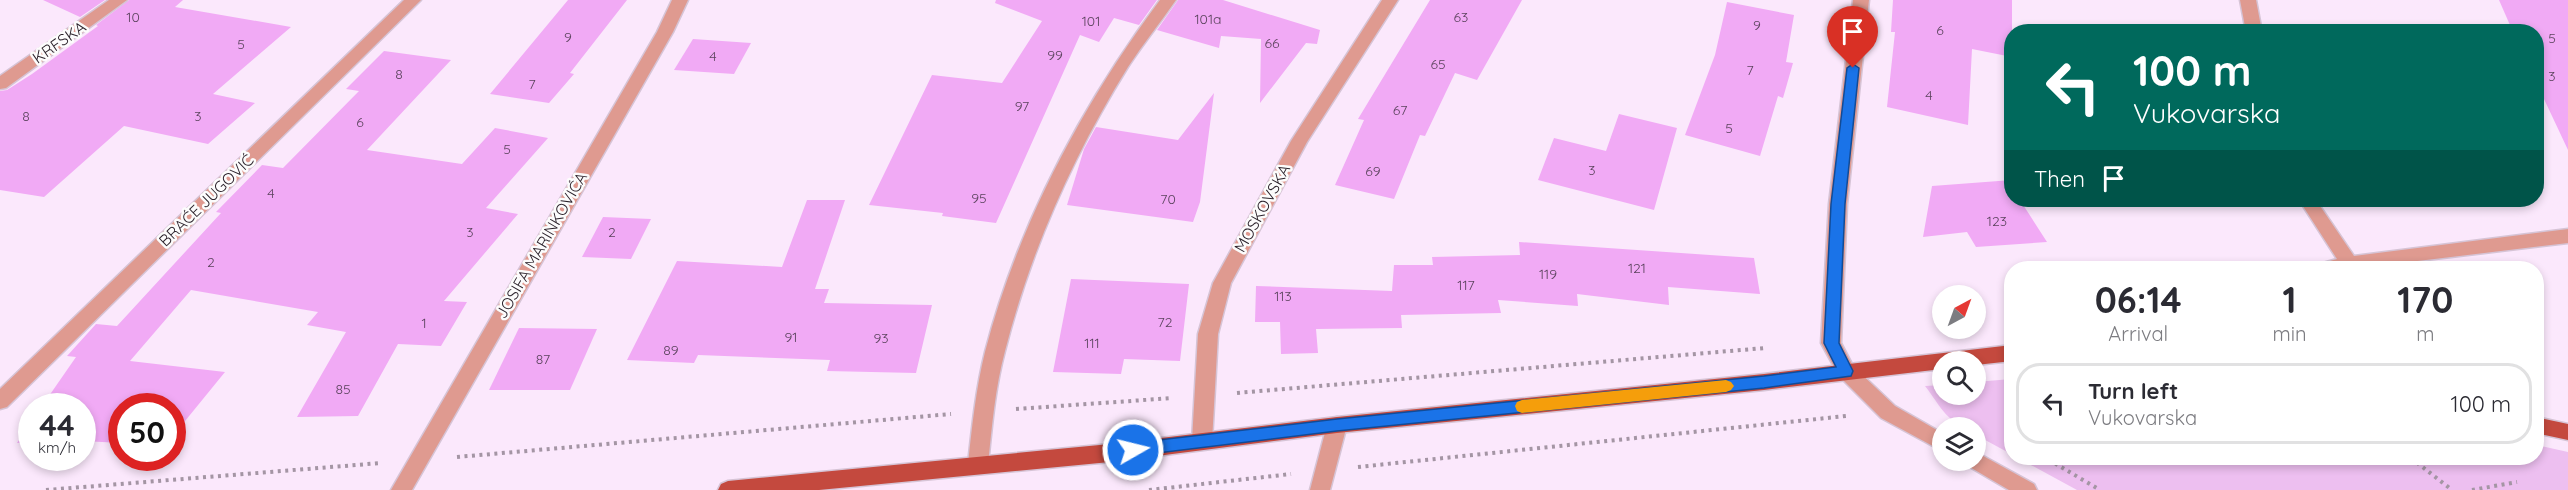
<!DOCTYPE html>
<html lang="en">
<head>
<meta charset="utf-8">
<style>
  body { margin:0; font-family:Quicksand,sans-serif; background:#f7f7f7; color:#2b2b33; height:100vh; display:flex; flex-direction:column; font-size:22px; white-space:nowrap }
  * { box-sizing:border-box; margin:0 }
  p { font-size:20px; color:#7c7c81 }
  .icon { flex:none; width:33px; height:33px; fill:none; stroke:currentColor; stroke-width:2; stroke-linecap:round; stroke-linejoin:round }
  .map { position:relative; flex:1; overflow:hidden }
  .panel { position:absolute; left:2004px; top:261px; width:540px; height:204px; display:flex; flex-direction:column; background:#fff; border-radius:24px; box-shadow:0 3px 9px #0003 }
  .panel>* { flex:none }
  .banner { position:absolute; left:2004px; top:24px; width:540px; height:183px; border-radius:24px; box-shadow:0 3px 9px #0003; background:#00695c; color:#fff; overflow:hidden }
  .needle { width:39px; rotate:41deg }
  .controls { position:absolute; left:1932px; top:285px; display:grid; gap:12px }
  .controls a { display:grid; place-items:center; width:54px; height:54px; border-radius:50%; background:#fff; box-shadow:0 3px 9px #0003; font-size:30px }
  .speed { position:absolute; left:18px; top:393px; display:flex; gap:12px; font-size:30px; font-weight:700; text-align:center }
  .speed>* { display:grid; place-content:center; width:78px; height:78px; border-radius:50%; background:#fff; box-shadow:0 3px 9px #0003; line-height:1 }
  .speed small { font-size:15px; font-weight:400 }
  .speed .limit { border:9px solid #d22; background:#fff; color:#111 }
  .pin { position:absolute; display:grid; place-items:center; width:51px; height:51px; color:#fff; margin:-62px -26px; border-radius:50% 50% 50% 0; rotate:-45deg; box-shadow:0 0 6px #0007 }
  .pin .icon { rotate:45deg }
  .me { position:absolute; width:66px; margin:-33px; rotate:82deg; stroke-linejoin:round; filter:drop-shadow(0 0 4px #0008) }
  .turn { display:flex; align-items:center; gap:21px; height:126px; padding:0 30px; font-size:27px }
  .turn .icon { width:78px; height:78px; stroke-width:2.5 }
  .turn b { display:block; font-size:42px; line-height:51px }
  .then { display:flex; align-items:center; height:57px; padding:0 30px; background:#0003; gap:12px; font-size:22px }
  .eta { display:flex; justify-content:space-evenly; align-items:center; height:102px; text-align:center }
  .eta b { font-size:36px; font-weight:800; line-height:42px }
  ul { padding:0; list-style:none }
  li { display:flex; align-items:center; gap:18px; height:81px; margin:0 12px 9px; padding:0 18px; border:3px solid #e1e1e2; border-radius:24px }
  li div { flex:1 }
  li b { display:block; font-size:22px }
  li em { font-style:normal }
  .map>svg:first-child { display:block }
</style>
</head>
<body>
<div class="map">
<svg width="2568" height="490" viewBox="0 0 2568 490">
  <rect width="100%" height="100%" fill="#fbe8fc"/>
  <g fill="#edbff0">
    <path d="M2011,379v75l-35,-19v-7c-27,0 -36,-23 -51,-42l17,-1v9h34v-12z"/>
    <polygon points="2537,445 2568,452 2568,490 2077,490 2018,458 2536,458"/>
  </g>
  <g fill="#f1aaf5">
    <polygon points="43,0 105,0 80,17"/>
    <polygon points="129,0 183,0 175,7 291,27 213,94 255,103 208,144 124,126 44,197 0,190 0,91 7,90 32,74 98,26 96,25"/>
    <polygon points="568,0 627,0 570,73 574,74 549,103 490,94"/>
    <polygon points="996,0 1157,0 1139,25 1114,18 1099,42 1080,35 996,223 942,216 943,213 869,205 932,75 1002,83 1042,21 995,3"/>
    <polygon points="1178,0 1223,0 1320,30 1317,44 1306,43 1260,103 1261,39 1221,36 1219,48 1157,30"/>
    <polygon points="1430,0 1522,0 1477,80 1455,73 1425,136 1420,135 1394,199 1335,185 1364,120 1358,119"/>
    <polygon points="1893,0 2012,0 2012,57 1972,49 1968,125 1887,107 1895,32 1891,32"/>
    <polygon points="2499,0 2568,0 2568,150 2536,82 2536,32 2513,32"/>
    <polygon points="1727,2 1794,15 1786,62 1793,63 1783,98 1778,96 1760,156 1685,135 1715,55"/>
    <polygon points="693,39 751,43 734,74 674,70"/>
    <polygon points="384,51 451,60 367,150 462,164 495,128 548,138 486,208 518,214 444,301 467,302 441,346 398,344 358,416 297,417 346,332 307,325 318,312 191,290 130,361 225,372 172,437 172,406 122,406 122,443 82,441 82,406 42,406 76,357 67,356 96,324 117,326 221,213 216,212 262,165 283,168 359,91 346,89"/>
    <polygon points="1214,93 1200,202 1193,222 1067,205 1084,149 1096,127 1178,140"/>
    <polygon points="1619,114 1677,128 1654,210 1538,180 1554,138 1606,151"/>
    <polygon points="2012,180 2012,200 2020,200 2047,242 1976,247 1967,232 1923,237 1932,186"/>
    <polygon points="807,200 845,200 815,289 829,289 824,303 932,305 916,373 827,371 830,360 698,355 694,363 627,360 677,261 782,267"/>
    <polygon points="603,217 651,219 631,259 582,257"/>
    <polygon points="1519,242 1754,258 1760,294 1668,287 1669,305 1577,294 1578,306 1498,300 1501,313 1401,315 1402,328 1316,329 1318,353 1281,354 1280,322 1255,322 1256,286 1392,291 1394,265 1433,265 1432,257 1520,255"/>
    <polygon points="1071,279 1189,284 1180,361 1124,359 1121,374 1053,372"/>
    <polygon points="519,328 597,329 570,390 489,390"/>
    <polygon points="32,421 32,442 17,443"/>
  </g>
  <g fill="none" stroke-linecap="round" stroke-linejoin="round">
    <defs>
      <g id="minor">
        <polygon points="109,0 127,0 6,88 0,89 0,76"/>
        <polygon points="404,0 421,0 7,407 0,409 0,389"/>
        <polygon points="672,0 688,0 673,32 412,490 391,490 657,32"/>
        <path d="M1160,0h16c-16,23 -33,44 -48,67 -54,87 -98,185 -123,284 -10,37 -13,75 -17,113l-3,6 -7,3 -7,-3 -3,-6c4,-37 8,-76 17,-112 33,-127 97,-247 175,-352z"/>
        <polygon points="1382,0 1398,0 1307,142 1231,283 1218,334 1212,441 1209,447 1202,449 1195,447 1192,441 1198,334 1213,283 1291,141"/>
        <polygon points="1853,0 1869,0 1847,204 1841,343 1853,366 1895,406 1942,433 1942,451 1881,418 1839,376 1821,343 1829,204"/>
        <polygon points="2240,0 2256,0 2262,32 2246,32"/>
        <polygon points="2299,200 2316,200 2354,256 2568,229 2568,243 2359,268 2320,268 2323,263 2337,259"/>
        <polygon points="1337,417 1344,419 1347,425 1330,490 1310,490 1327,425 1330,419"/>
        <polygon points="1976,452 2034,484 2037,490 2009,490 1968,466 1965,460 1976,460"/>
      </g>
      <g id="major">
        <polygon points="2012,345 2012,361 1976,365 1976,362 1942,362 1942,369 1764,390 1337,433 1110,462 819,490 718,490 721,484 728,481 1110,444 1337,417 1764,374"/>
        <polygon points="2536,417 2568,424 2568,440 2536,433"/>
      </g>
    </defs>
    <use href="#minor" stroke="#d6c4d6" stroke-width="3"/>
    <use href="#major" stroke="#d6c4d6" stroke-width="3"/>
    <g stroke="#a495a4" stroke-width="4" stroke-dasharray="3 4.5" stroke-linecap="butt">
      <polyline points="1237,393 1765,348"/>
      <polyline points="1016,409 1173,398"/>
      <polyline points="457,457 951,414"/>
      <polyline points="2071,458 2056,464 2100,490"/>
      <polyline points="2411,458 2452,490"/>
      <polyline points="1358,467 1846,416"/>
      <polyline points="46,490 381,463"/>
      <polyline points="1149,490 1291,474"/>
      <polyline points="2472,490 2517,482"/>
    </g>
    <use href="#minor" fill="#df9a90" fill-rule="evenodd"/>
    <use href="#major" fill="#c4493e" fill-rule="evenodd"/>
  </g>
  <polygon fill="#1a73e8" stroke="#114b97" stroke-width="1.5" points="1853,64 1859,68 1845,204 1839,343 1853,371 1851,376 1764,388 1337,431 1133,456 1127,454 1125,450 1127,445 1133,443 1337,419 1764,376 1836,367 1824,343 1831,204 1847,68"/>
  <polygon fill="#f59e0b" points="1726,380 1731,382 1734,386 1731,390 1726,392 1522,413 1517,411 1515,406 1517,402 1522,400"/>
  <g text-anchor="middle" dominant-baseline="central" stroke-width="5" stroke-linejoin="round" paint-order="stroke">
    <g font-size="14" fill="#5c445e">
      <text x="133" y="17">10</text>
      <text x="1461" y="17">63</text>
      <text x="1208" y="19">101a</text>
      <text x="1091" y="21">101</text>
      <text x="1757" y="25">9</text>
      <text x="1940" y="30">6</text>
      <text x="568" y="37">9</text>
      <text x="2552" y="38">5</text>
      <text x="1272" y="43">66</text>
      <text x="241" y="44">5</text>
      <text x="1055" y="55">99</text>
      <text x="713" y="56">4</text>
      <text x="1438" y="64">65</text>
      <text x="1750" y="70">7</text>
      <text x="399" y="74">8</text>
      <text x="2552" y="76">3</text>
      <text x="532" y="84">7</text>
      <text x="1929" y="95">4</text>
      <text x="1022" y="106">97</text>
      <text x="1400" y="110">67</text>
      <text x="26" y="116">8</text>
      <text x="198" y="116">3</text>
      <text x="360" y="122">6</text>
      <text x="1729" y="128">5</text>
      <text x="507" y="149">5</text>
      <text x="1592" y="170">3</text>
      <text x="1373" y="171">69</text>
      <text x="271" y="193">4</text>
      <text x="979" y="198">95</text>
      <text x="1168" y="199">70</text>
      <text x="1997" y="221">123</text>
      <text x="470" y="232">3</text>
      <text x="612" y="232">2</text>
      <text x="211" y="262">2</text>
      <text x="1637" y="268">121</text>
      <text x="1548" y="274">119</text>
      <text x="1466" y="285">117</text>
      <text x="1283" y="296">113</text>
      <text x="1165" y="322">72</text>
      <text x="424" y="323">1</text>
      <text x="791" y="337">91</text>
      <text x="881" y="338">93</text>
      <text x="1092" y="343">111</text>
      <text x="671" y="350">89</text>
      <text x="543" y="359">87</text>
      <text x="343" y="389">85</text>
    </g>
    <g font-size="16" fill="#2b222b" stroke="#fcfcfc">
      <text transform="translate(59 42) rotate(-35)">KRFSKA</text>
      <text transform="translate(206 200) rotate(-44)">BRAĆE JUGOVIĆ</text>
      <text transform="translate(1262 208) rotate(-61)">MOSKOVSKA</text>
      <text transform="translate(541 245) rotate(-60)">JOSIFA MARINKOVIĆA</text>
    </g>
  </g>
</svg>
<div class="controls">
<a><svg class="needle" viewBox="-14 -14 28 28"><path d="M0-13l5 13h-10z" fill="#e53935"/><path d="M0 13l5-13h-10z" fill="#7c7c81"/></svg></a>
<a><svg class="icon" aria-label="search" viewBox="0 0 24 24"><circle cx="10" cy="10" r="6"/><path d="M15 15l6 6"/></svg></a>
<a><svg class="icon" aria-label="layers" viewBox="0 0 24 24"><path d="M12 4l9 5-9 5-9-5zM3 14l9 5 9-5"/></svg></a>
</div>
<div class="speed"><div>44<small>km/h</small></div><div class="limit">50</div></div>
<div class="pin" style="left:1853px;top:68px;background:#d93025"><svg class="icon" aria-label="arrive" viewBox="0 0 24 24"><path d="M6 21V4h12l-3 4 3 4H6"/></svg></div>
<svg class="me" style="left:1133px;top:450px" viewBox="-20 -20 40 40"><circle r="17" fill="#1a73e8" stroke="#fff" stroke-width="3"/><path d="M0-11L8 9 0 5-8 9z" fill="#fff"/></svg>
<div class="banner">
<div class="turn"><svg class="icon" aria-label="left" viewBox="0 0 24 24"><path d="M17 20v-9H6M10 6l-5 5 5 5"/></svg><div><b>100 m</b>Vukovarska</div></div>
<div class="then">Then<svg class="icon" aria-label="arrive" viewBox="0 0 24 24"><path d="M6 21V4h12l-3 4 3 4H6"/></svg></div>
</div>
<section class="panel">
<div class="eta">
<div><b>06:14</b><p>Arrival</p></div>
<div><b>1</b><p>min</p></div>
<div><b>170</b><p>m</p></div>
</div>
<ul>
<li><svg class="icon" aria-label="left" viewBox="0 0 24 24"><path d="M17 20v-9H6M10 6l-5 5 5 5"/></svg><div><b>Turn left</b><p>Vukovarska</p></div><em>100 m</em></li>
</ul>
</section>
</div>
</body>
</html>
